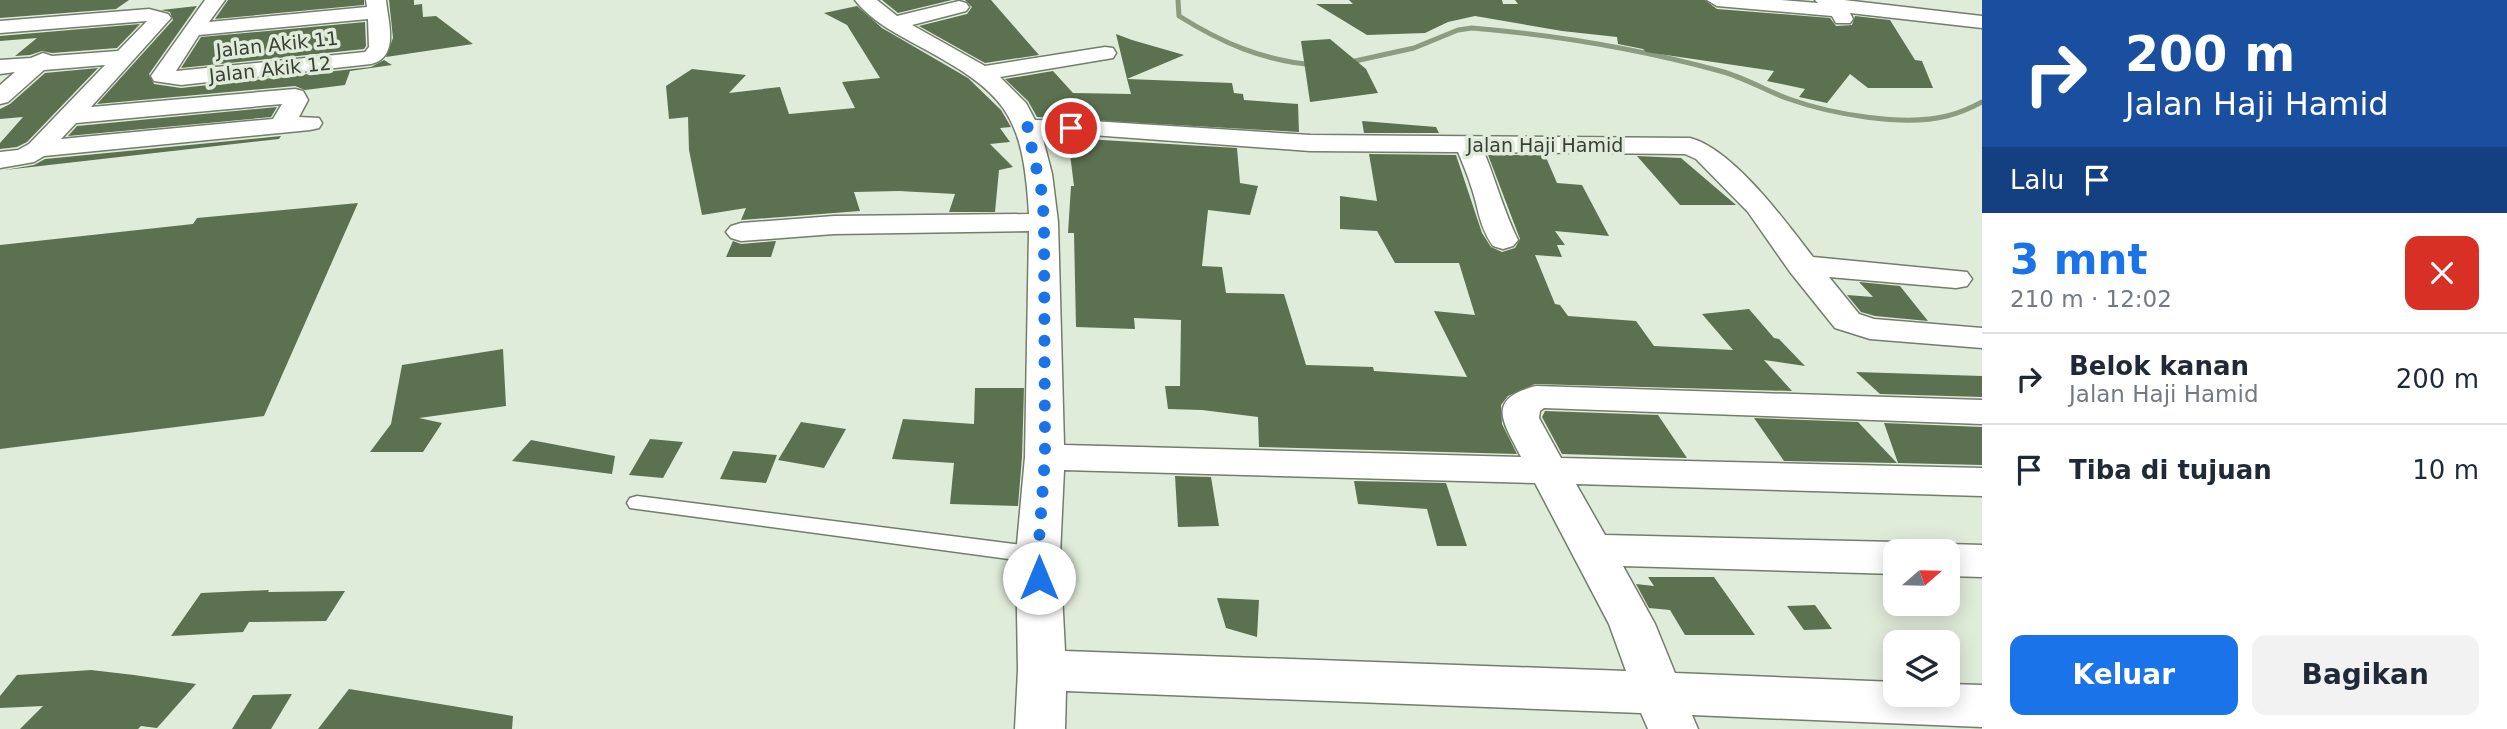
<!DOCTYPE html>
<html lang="id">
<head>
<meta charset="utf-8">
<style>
  body { margin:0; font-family:"DejaVu Sans",sans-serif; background:#f2f2f3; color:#1f2937; height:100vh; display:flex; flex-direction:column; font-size:26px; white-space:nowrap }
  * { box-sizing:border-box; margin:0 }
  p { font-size:23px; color:#747a83 }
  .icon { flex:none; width:38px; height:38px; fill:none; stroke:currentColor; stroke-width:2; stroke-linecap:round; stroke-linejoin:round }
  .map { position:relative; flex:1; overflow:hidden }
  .side { display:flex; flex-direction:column; background:#fff; width:525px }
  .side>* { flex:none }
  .hud { background:#1a4fa0; color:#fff; overflow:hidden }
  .needle { width:46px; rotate:70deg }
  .controls { position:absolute; left:1883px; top:539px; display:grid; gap:14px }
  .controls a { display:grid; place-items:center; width:77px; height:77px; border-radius:14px; background:#fff; box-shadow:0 4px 18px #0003; font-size:35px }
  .pin { position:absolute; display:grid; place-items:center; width:60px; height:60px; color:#fff; margin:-30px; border:4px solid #fff; border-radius:50%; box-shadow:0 2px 7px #0007 }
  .me { position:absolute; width:77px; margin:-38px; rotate:0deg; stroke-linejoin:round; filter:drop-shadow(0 0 5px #0008) }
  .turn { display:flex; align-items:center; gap:24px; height:147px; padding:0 28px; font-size:32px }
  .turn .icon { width:91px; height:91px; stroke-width:2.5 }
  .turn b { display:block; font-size:49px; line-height:60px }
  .then { display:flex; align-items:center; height:66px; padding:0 28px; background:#0003; gap:14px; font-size:26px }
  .round { display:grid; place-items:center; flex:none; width:74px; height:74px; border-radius:14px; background:#f2f2f3 }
  .headline { display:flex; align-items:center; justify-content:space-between; height:119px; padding:0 28px }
  h1 { font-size:42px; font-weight:600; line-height:52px; color:#1a73e8 }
  .primary-button { display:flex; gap:14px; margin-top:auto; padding:14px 28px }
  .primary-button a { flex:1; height:80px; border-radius:14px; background:#1a73e8; color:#fff; font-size:28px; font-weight:600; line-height:80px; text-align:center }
  .primary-button a+a { background:#f2f2f3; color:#1f2937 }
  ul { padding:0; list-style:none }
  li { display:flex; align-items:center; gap:21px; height:91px; padding:0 28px; border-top:2px solid #e0e1e3 }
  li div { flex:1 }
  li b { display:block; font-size:26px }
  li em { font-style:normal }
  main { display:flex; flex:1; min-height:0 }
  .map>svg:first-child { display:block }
</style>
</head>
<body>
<main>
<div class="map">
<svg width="1982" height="729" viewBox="0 0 1982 729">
  <rect width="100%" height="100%" fill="#e0ecda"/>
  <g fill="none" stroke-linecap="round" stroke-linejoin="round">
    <g stroke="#8b9c81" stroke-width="5">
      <path d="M1178,0l1,16c43,27 85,45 136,49"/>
      <path d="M1346,63l68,-15 44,-18 14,-2c83,7 167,21 248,43 24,6 46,20 69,28 42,15 115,28 158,17 13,-3 24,-8 35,-14"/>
    </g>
  </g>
  <g fill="#5c7150">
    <polygon points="0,0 129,0 116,9 0,18"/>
    <polygon points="228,0 364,0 364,5 215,19"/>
    <polygon points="389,0 414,0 414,5 422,4 423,17 436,16 473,44 386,57 393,38"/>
    <polygon points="882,0 952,0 898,13"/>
    <polygon points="965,0 991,0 1039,55 985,63 919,26 967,14 972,7"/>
    <polygon points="1349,0 1502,0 1503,4 1518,4 1515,0 1705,0 1717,9 1830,18 1836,26 1852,25 1855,16 1890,20 1915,60 1922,61 1933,88 1868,88 1850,74 1827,103 1799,97 1805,89 1767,81 1774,71 1646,52 1643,49 1618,44 1617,37 1562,31 1475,16 1448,22 1425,33 1367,35 1316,4 1353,4"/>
    <polygon points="197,6 149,74 154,84 181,88 371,67 384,60 392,65 350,71 345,85 305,90 295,86 97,104 173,20 170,12 161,10"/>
    <polygon points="857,6 882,28 968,78 1001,110 1011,127 1000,128 1010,142 990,144 1013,167 999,170 995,212 949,212 955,194 899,191 854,192 860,211 741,220 746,208 702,215 689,150 688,117 669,119 666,86 692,69 746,75 729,93 780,87 789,114 855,108 842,82 880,78 847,25 824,13"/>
    <polygon points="365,22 366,46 364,49 181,68 201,37"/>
    <polygon points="140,24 117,48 52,53 42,51 30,55 15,56 37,38 0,41 0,36"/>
    <polygon points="1116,34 1132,40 1184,55 1127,79"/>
    <polygon points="1330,39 1366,69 1378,93 1310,102 1301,41"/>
    <polygon points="98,68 27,142 17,147 0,149 0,143 23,117 0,119 0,109 10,104 45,73"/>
    <polygon points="1053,71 1073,93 1131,94 1127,79 1232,83 1234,93 1243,94 1244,100 1298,104 1299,132 1037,117 1028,101 1005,79"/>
    <polygon points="277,107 271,117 68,136 77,126"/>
    <polygon points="1362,121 1436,127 1439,133 1364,133"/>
    <polygon points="281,136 279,139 5,170 34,165 45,159"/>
    <polygon points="1068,138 1237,148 1240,183 1258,186 1250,215 1208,210 1202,266 1222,267 1226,293 1284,294 1306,365 1373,367 1374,371 1467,377 1434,311 1475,315 1459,263 1395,263 1377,231 1340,229 1340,196 1377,201 1369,154 1456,155 1482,233 1491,247 1502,252 1515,248 1520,239 1488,155 1545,155 1557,183 1582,185 1609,236 1555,231 1565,245 1557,245 1562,257 1535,255 1555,304 1560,305 1568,316 1636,321 1654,346 1733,350 1702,314 1749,309 1774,338 1779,339 1805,366 1764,360 1792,391 1535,384 1508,396 1501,405 1502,424 1517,454 1259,447 1258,417 1202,410 1168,409 1165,386 1180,386 1181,320 1134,318 1135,329 1076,327 1074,233 1068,233 1071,186 1074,186"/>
    <polygon points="1637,156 1681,158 1736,205 1680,205"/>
    <polygon points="358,203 264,416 0,449 0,245 193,224 197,218"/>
    <polygon points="733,241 741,244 776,241 771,257 726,257"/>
    <polygon points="1859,282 1900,286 1928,321 1875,316 1861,312 1847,295 1873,297"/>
    <polygon points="503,349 506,406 419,418 442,423 423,452 370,452 391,424 402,365"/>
    <polygon points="1856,372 1982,376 1982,397 1880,394"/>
    <polygon points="975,388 1024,388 1022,457 1018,506 950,504 954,463 892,459 903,419 974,424"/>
    <polygon points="1545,411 1658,415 1687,458 1562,454 1542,417"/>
    <polygon points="1754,418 1858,422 1897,463 1784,461"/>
    <polygon points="801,422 846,429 824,468 778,460"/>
    <polygon points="1884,423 1982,427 1982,465 1898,463"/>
    <polygon points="650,439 683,442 663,478 629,475"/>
    <polygon points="531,440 615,456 612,474 512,461"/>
    <polygon points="733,451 777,455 766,483 720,479"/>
    <polygon points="1175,476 1211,477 1219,526 1178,527"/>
    <polygon points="1354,481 1446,483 1467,546 1437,546 1427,509 1358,504"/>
    <polygon points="1648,577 1714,577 1755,635 1685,635 1670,610 1649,608 1636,584 1654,586"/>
    <polygon points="269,590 268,592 345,591 326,621 249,622 243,632 171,636 201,593"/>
    <polygon points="1217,598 1259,600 1257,637 1226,628"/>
    <polygon points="1815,605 1832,629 1804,630 1787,606"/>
    <polygon points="91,670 134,675 196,684 157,728 141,726 138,729 20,729 43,706 0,708 0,696 17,675"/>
    <polygon points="349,689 513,716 512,729 318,729"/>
    <polygon points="292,694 271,729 232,729 253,695"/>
  </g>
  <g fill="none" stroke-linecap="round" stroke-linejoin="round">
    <defs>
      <polygon id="service" points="637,496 1038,547 1046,549 1049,555 1046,561 1038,563 630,508 627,503 630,498"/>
      <g id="minor">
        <path d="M205,0h20l-16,22 158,-15 -1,-7h20c2,22 14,57 -15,64l-190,21 -27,-4 -3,-5zM368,19l1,28 -4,5 -189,19 23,-36z"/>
        <path d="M855,0h22l20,16 62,-15 7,2 3,4 -3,4 -54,14 73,41 120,-19 8,1 3,5 -3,5 -113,19 26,26 9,17 57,1 218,14 380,3c43,11 96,84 123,119l154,15 5,7 -5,7 -11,2 -127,-11 30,37 15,5 108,9v20l-112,-9 -35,-11 -45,-56 -42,-60 -52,-53 -11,-5 -201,-2c12,29 20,60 34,88l-5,6 -10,3 -10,-3c-14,-20 -14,-36 -21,-57 -4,-13 -9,-25 -14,-37l-148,-1 -218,-16h-50l10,39 6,48 6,223 457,12c-17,-34 -37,-58 15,-71l446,14v24l-438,-16 -4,3 -1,7 22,40 421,10v28l-406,-12 29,51 290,7 15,5 3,4h-18v23l-272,-8 32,58 20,49 220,9v13h53v-11l34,1v42l-290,-12 6,14h-50l-7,-16 -575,-22 -1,38h-50l3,-59 -2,-115 9,-98 4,-226 -195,3 -93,7 -10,-3 -5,-6 5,-6 10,-3 93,-7 195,-2c-6,-104 -25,-122 -114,-170 -20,-11 -45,-24 -60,-44zM1064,470l471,13 74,141 17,47 -561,-20 -5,-96z"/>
        <polygon points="1707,0 1781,0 1818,3 1815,0 1844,0 1982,16 1982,28 1850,13 1853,19 1850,23 1836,23 1832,16 1717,6"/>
        <path d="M149,9l19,5 3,4 -80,89 204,-18 8,2 5,9 -9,17 20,1 3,5 -3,5 -9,2 -266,26 -10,6 -34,6v-16l18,-2 11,-6 76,-79 -61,5 -36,32 -8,2v-19l15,-13 -15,2v-14l31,-2 12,-5 9,3 66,-5 29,-30 -147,12v-12zM282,104l-9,15 -212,20 15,-16z"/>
        <polygon points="1948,544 1982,545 1982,577 1948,576 1948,551 1931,551"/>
      </g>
    </defs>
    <use href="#service" stroke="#727d6c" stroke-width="3"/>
    <use href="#minor" stroke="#727d6c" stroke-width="3"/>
    <use href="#service" fill="#fff" fill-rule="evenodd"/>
    <use href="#minor" fill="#fff" fill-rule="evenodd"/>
  </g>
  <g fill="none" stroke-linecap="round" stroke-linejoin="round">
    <polyline stroke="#1a73e8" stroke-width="12" stroke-dasharray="0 21.6" points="1039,578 1038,555 1045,457 1044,222 1042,193 1027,127 1071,128"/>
  </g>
  <g text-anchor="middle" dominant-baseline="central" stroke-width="7" stroke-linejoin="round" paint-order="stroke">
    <g font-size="19" fill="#393e37" stroke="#e0ecda">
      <text transform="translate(277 44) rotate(-6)">Jalan Akik 11</text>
      <text transform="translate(270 69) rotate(-6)">Jalan Akik 12</text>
      <text x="1545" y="145">Jalan Haji Hamid</text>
    </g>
  </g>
</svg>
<div class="controls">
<a><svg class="needle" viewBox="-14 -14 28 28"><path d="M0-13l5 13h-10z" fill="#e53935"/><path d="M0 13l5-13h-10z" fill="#747a83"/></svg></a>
<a><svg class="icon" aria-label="layers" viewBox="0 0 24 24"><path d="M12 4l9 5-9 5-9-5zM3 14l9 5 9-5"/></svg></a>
</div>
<div class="pin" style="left:1071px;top:128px;background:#d93025"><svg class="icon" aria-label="arrive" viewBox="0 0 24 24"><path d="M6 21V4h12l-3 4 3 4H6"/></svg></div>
<svg class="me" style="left:1039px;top:578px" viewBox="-20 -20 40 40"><circle r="19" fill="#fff"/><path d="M0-13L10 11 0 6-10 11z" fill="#1a73e8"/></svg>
</div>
<section class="side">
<div class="hud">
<div class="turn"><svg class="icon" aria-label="right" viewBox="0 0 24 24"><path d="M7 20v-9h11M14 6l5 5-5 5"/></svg><div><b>200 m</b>Jalan Haji Hamid</div></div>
<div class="then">Lalu<svg class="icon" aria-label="arrive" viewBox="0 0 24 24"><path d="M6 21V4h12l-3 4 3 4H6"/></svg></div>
</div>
<div class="headline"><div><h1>3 mnt</h1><p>210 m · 12:02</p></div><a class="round" style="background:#d93025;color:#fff"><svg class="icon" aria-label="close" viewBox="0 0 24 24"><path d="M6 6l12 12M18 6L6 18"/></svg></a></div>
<ul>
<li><svg class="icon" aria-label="right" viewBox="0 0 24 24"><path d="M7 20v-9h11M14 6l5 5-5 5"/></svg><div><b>Belok kanan</b><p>Jalan Haji Hamid</p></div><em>200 m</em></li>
<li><svg class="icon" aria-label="arrive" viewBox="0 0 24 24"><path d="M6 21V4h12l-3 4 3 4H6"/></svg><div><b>Tiba di tujuan</b></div><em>10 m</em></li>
</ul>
<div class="primary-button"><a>Keluar</a><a>Bagikan</a></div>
</section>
</main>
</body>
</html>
